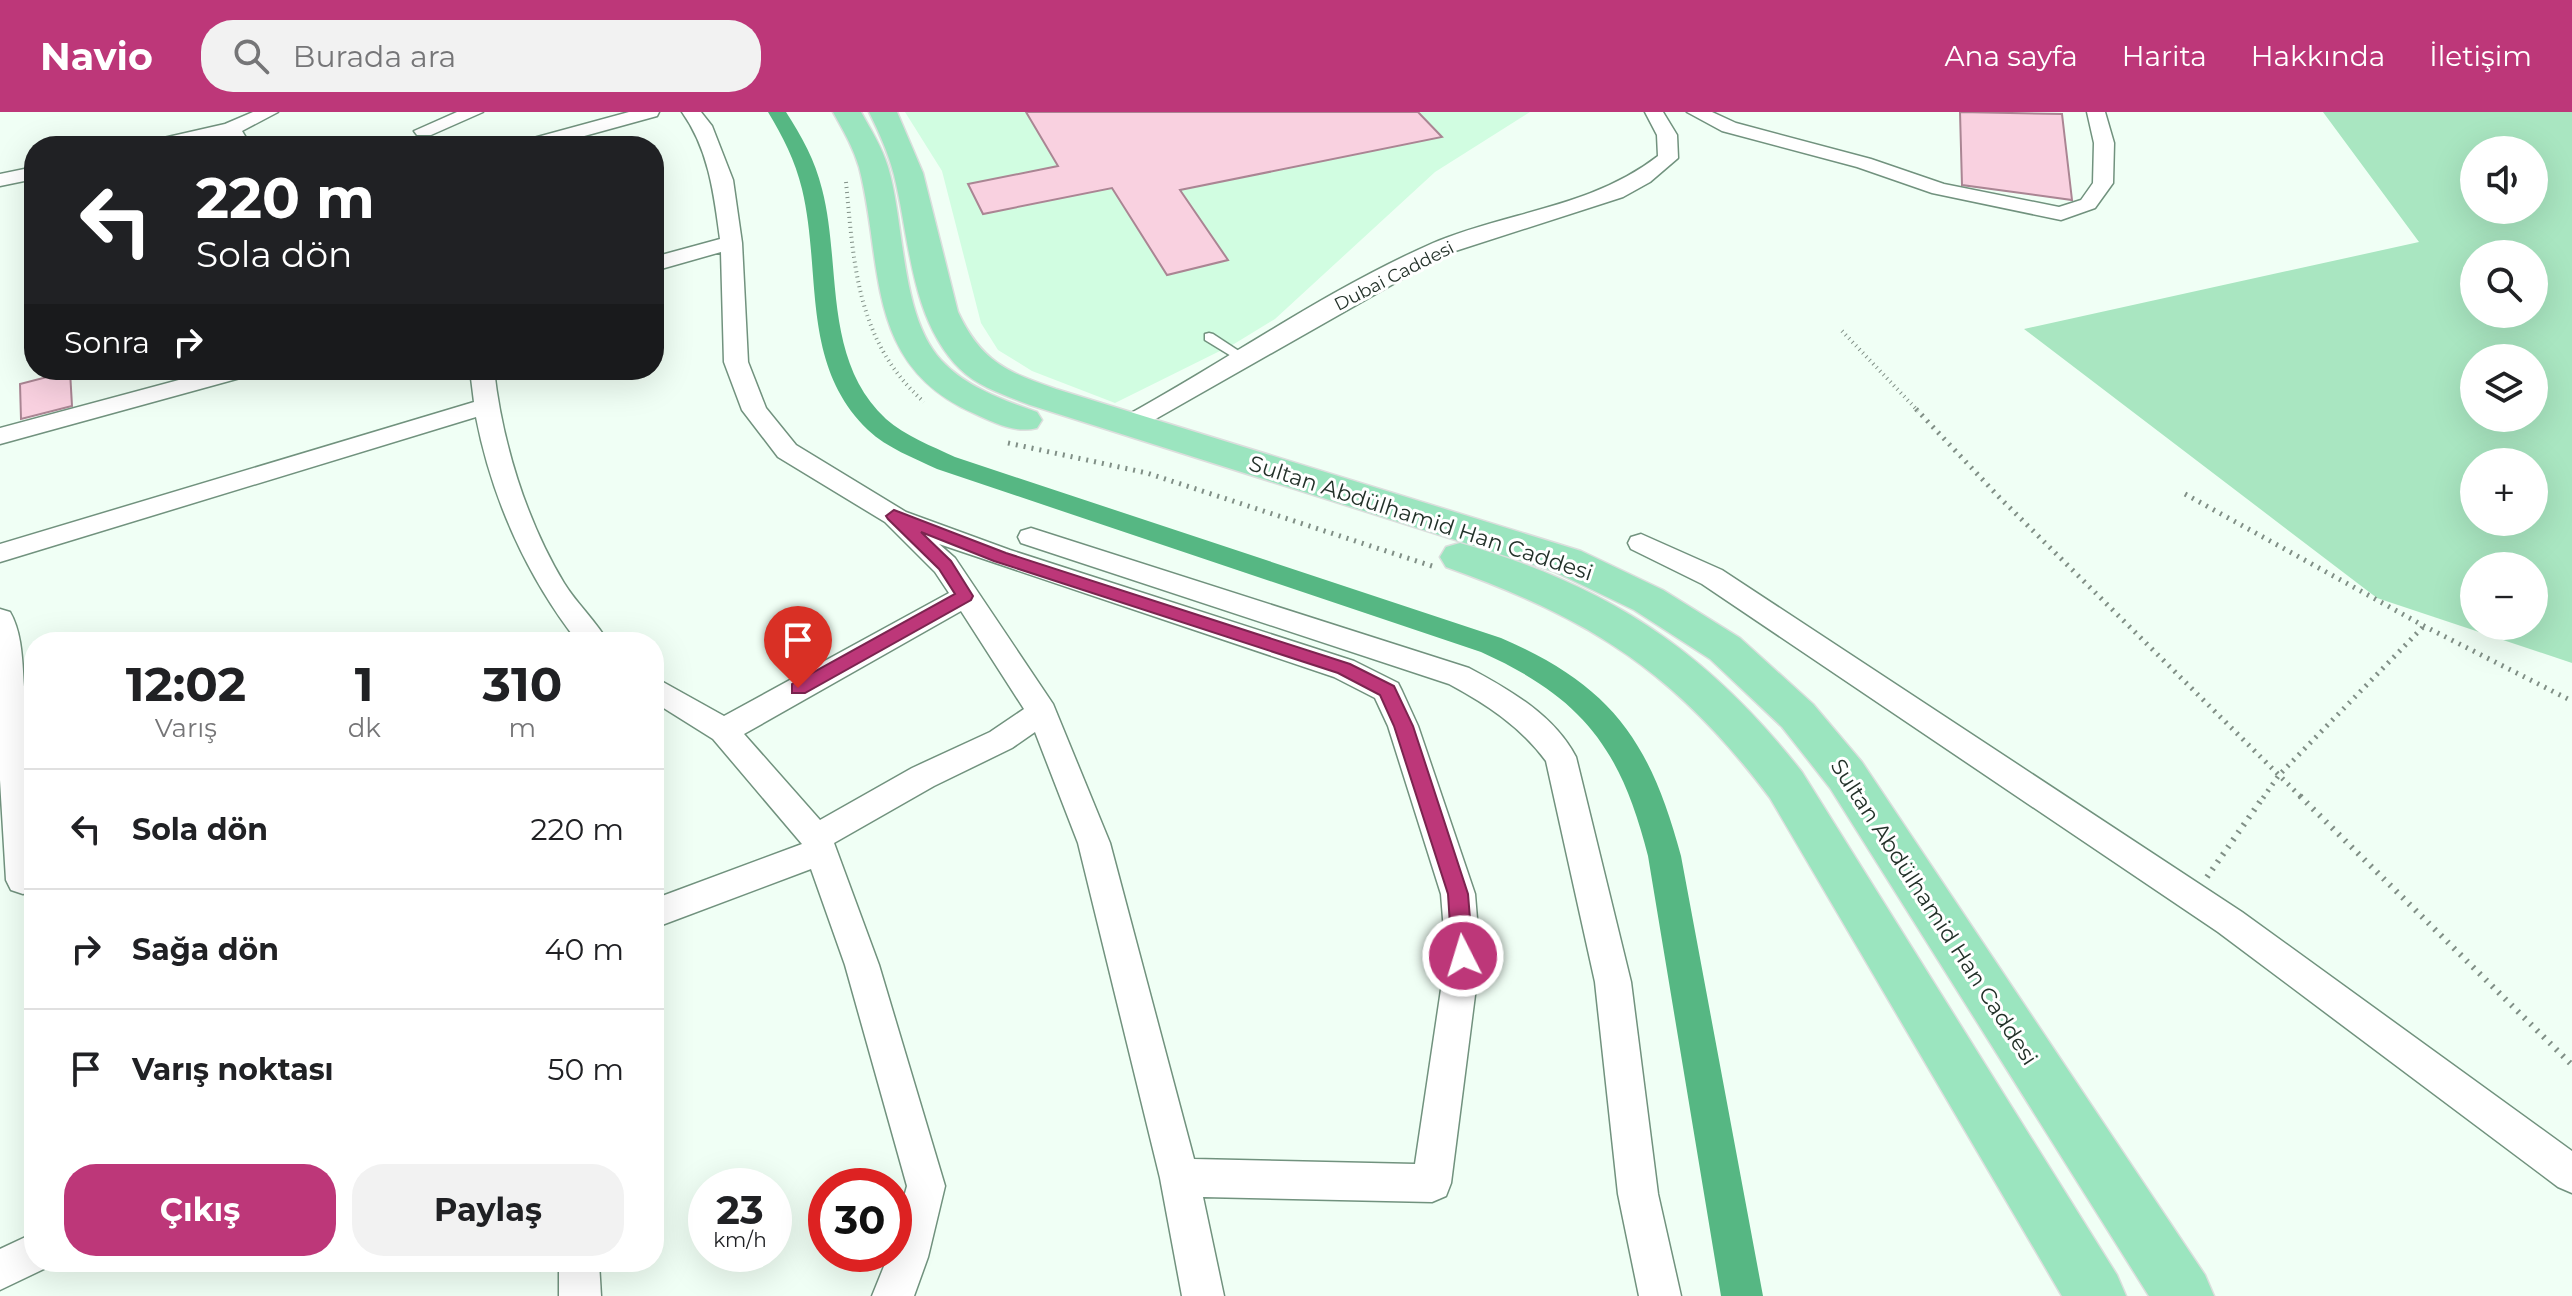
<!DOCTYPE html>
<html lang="tr">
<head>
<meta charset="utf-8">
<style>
  body { margin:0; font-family:Montserrat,sans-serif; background:#f2f2f2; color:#202124; height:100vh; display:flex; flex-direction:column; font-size:30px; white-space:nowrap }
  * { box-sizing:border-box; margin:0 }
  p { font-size:26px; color:#757577 }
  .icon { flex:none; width:44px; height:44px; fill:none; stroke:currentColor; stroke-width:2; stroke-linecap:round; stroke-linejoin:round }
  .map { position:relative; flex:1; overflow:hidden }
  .side { position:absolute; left:24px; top:520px; width:640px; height:640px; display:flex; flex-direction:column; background:#fff; border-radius:32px; box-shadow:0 8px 32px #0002 }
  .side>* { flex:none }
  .guide { position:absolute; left:24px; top:24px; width:640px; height:244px; border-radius:32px; box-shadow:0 8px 32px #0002; background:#202124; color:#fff; overflow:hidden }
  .fabs { position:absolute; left:2460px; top:24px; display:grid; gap:16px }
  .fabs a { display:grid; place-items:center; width:88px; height:88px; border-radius:50%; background:#fff; box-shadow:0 8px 32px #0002; font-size:40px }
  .speed { position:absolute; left:688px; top:1056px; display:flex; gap:16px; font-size:40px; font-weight:700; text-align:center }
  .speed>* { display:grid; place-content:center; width:104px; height:104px; border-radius:50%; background:#fff; box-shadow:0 8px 32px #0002; line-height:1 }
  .speed small { font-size:20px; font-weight:400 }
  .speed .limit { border:12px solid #d22; background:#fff; color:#111 }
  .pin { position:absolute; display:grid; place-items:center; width:68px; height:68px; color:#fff; margin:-82px -34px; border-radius:50% 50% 50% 0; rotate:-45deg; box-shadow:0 0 8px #0007 }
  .pin .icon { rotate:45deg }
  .me { position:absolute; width:88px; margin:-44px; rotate:355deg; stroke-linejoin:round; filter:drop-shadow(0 0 6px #0008) }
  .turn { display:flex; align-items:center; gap:28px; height:168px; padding:0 40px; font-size:36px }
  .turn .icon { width:104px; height:104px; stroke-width:2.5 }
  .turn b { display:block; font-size:56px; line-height:68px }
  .then { display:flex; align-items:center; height:76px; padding:0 40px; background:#0003; gap:16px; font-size:30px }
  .eta { display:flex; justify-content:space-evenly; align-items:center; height:136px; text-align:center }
  .eta b { font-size:48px; font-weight:700; line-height:56px }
  .cta { display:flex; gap:16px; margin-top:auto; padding:16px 40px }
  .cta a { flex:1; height:92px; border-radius:32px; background:#bd3779; color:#fff; font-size:32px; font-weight:700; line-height:92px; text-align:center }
  .cta a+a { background:#f2f2f2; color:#202124 }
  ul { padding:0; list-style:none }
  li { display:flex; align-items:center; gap:24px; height:120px; padding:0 40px; border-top:2px solid #e0e0e0 }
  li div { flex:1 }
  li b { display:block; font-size:30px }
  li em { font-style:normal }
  header { display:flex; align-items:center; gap:48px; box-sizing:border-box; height:112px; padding:0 40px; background:#bd3779; color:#fff }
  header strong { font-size:38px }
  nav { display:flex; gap:44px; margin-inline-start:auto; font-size:28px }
  .search { width:560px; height:72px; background:#f2f2f2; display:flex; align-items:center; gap:20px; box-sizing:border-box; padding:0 28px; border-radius:32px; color:#757577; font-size:30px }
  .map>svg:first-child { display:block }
</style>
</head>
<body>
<header>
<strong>Navio</strong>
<div class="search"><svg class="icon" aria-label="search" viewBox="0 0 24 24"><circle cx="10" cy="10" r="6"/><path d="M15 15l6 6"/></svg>Burada ara</div>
<nav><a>Ana sayfa</a><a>Harita</a><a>Hakkında</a><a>İletişim</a></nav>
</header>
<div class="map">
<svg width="2572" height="1184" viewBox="0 0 2572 1184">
  <rect width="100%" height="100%" fill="#f0fff5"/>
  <polygon fill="#d1fde1" points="905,0 1530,0 1435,60 1275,207 1234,232 1115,291 1032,259 998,238 981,211 942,59"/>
  <path fill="#a9e6c1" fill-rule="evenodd" d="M2323,0h249v551l-195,-65 -353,-269 395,-87zM2474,38h60v60h-60zM2534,142v60h-60v-60zM2534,246v60h-60v-60zM2474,350h60v60h-60zM2474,454h60v60h-60z"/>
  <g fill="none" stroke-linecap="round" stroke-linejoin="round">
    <path fill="#56b783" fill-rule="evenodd" d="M768,0h18c16,25 29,48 36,77 20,77 0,170 64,230 19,17 46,27 69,38l546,181c111,48 149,103 180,218l82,440h-42l-73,-440c-27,-107 -65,-158 -167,-204l-544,-183c-23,-11 -50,-21 -69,-39 -68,-66 -46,-157 -66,-241 -7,-29 -19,-52 -34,-77z"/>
  </g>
  <g fill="#f9d1e0" stroke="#aa8593" stroke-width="2">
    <polygon points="1026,0 1418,0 1442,25 1180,78 1228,148 1167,163 1112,76 983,102 968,72 1058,54"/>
    <polygon points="1960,0 2062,2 2072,88 1962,73"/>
    <polygon points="70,259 72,294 21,307 20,272"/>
  </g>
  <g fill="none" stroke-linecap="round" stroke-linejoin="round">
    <defs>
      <polygon id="service" points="1209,221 1213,222 1251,247 1249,250 1241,250 1205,228 1205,222"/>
      <g id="minor">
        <polygon points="253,0 278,0 242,19 251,34 231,34 225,24 180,34 143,34 146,30 225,12"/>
        <polygon points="457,0 483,0 431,23 417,23 414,19"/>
        <polygon points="629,0 659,0 657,4 548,34 516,34 519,30"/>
        <path d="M682,0h19l11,14 21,54 9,63 6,119 18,46 30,37 110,67 104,38 344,111 44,22 4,8 16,35 57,168 5,62 -29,227 -5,13 -14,6 -229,-5 21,99h-42l-22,-118 -82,-335 -43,-111 -23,16 -78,38 -100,57 45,122 66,221 -17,71 -14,39h-42l17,-42h5v-20l13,-48 -62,-221 -34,-96 -157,59v-29l148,-55 -89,-105 -59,-37v-25l70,39 225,-123 -14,-21 -50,-50 -107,-65 -36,-47 -18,-48 -3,-110 -67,19v-14l66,-18c-6,-45 -11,-89 -38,-127zM939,432l395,133 41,21 13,28 53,168 5,62 -31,208 -221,-5 -84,-316 -57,-139 -98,-146zM961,499l63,98 -34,23 -78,36 -92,52 -76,-86z"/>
        <path d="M1645,0h18l14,23 1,23 -28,24 -27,15 -177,57 -308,175h-18l-3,-5 3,-5c105,-57 204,-128 313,-176 76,-32 158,-35 225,-87l-1,-21z"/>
        <polygon points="1687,0 1712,0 1736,11 1871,47 1944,72 2059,95 2081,88 2093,71 2094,31 2087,0 2105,0 2114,31 2113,71 2095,96 2061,108 1932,81 1857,55 1722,19"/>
        <polygon points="34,55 34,67 0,74 0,62"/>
        <polygon points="216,258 255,258 251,263 0,332 0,316"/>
        <path d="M470,258h24c8,72 32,150 70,213 13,21 32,38 44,59h-30c-51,-65 -86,-143 -102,-225l-476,145v-18l474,-142z"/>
        <path d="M1031,416l438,140c41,22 85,47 107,89l55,225 27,212 23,102h-42l-21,-102 -23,-212 -49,-221c-26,-35 -60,-57 -97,-77l-428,-141 -3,-6 3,-6z"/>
        <polygon points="1641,422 1722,458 2242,800 2572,1039 2572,1081 2558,1075 2218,820 1702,472 1631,437 1628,431 1631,425"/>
        <path d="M0,497l10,3c14,24 12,58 15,85 5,65 9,128 9,193l-11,4 -12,-4 -5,-10 -6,-100z"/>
        <polygon points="34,1121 34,1150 50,1150 48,1155 0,1178 0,1137"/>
        <polygon points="559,1150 599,1150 601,1184 559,1184"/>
      </g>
      <g id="primary">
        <path d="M833,0h28c10,18 21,35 27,55 17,56 12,148 53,193 25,27 62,40 96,52l5,8 -5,8c-22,6 -44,-6 -64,-15 -110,-49 -89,-149 -114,-246 -6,-20 -16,-37 -26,-55z"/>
        <path d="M869,0h28l26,61 35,139c23,49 48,60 98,77l525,162 82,39 77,48 73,66 49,58 343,513 9,21h-65l-319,-508 -48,-61 -72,-68 -76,-49 -81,-39 -523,-166c-23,-9 -52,-18 -70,-36 -50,-50 -50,-130 -66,-194 -6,-23 -15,-43 -25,-63z"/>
        <path d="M1460,431c149,43 247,108 342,229l315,503 9,21h-64l-292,-498c-94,-125 -178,-179 -324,-231l-6,-10 6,-10z"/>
      </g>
    </defs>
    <use href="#service" stroke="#71927e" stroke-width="3"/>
    <use href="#minor" stroke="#71927e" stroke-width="3"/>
    <use href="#primary" stroke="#dcdedd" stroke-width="3"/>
    <g stroke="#808f86" stroke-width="4" stroke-dasharray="1 4" stroke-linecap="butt">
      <path d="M846,70c8,84 11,160 78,220"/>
      <polyline points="1842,219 1918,299"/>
    </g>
    <g stroke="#808f86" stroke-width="5" stroke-dasharray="2 6" stroke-linecap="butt">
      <polyline points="1916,297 1999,385 2302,686"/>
      <polyline points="1008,331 1147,361 1432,454"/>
      <polyline points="2185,382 2424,514 2572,589"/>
      <polyline points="2263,686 2279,663 2424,514"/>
    </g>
    <g stroke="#808f86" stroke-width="6" stroke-dasharray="2 7" stroke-linecap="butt">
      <polyline points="2300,684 2572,953"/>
      <polyline points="2207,765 2264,684"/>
    </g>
    <use href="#service" fill="#fff" fill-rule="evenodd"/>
    <use href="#minor" fill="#fff" fill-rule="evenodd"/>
    <use href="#primary" fill="#9be5bf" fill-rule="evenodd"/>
  </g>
  <polygon fill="#bd3779" stroke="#7b244f" stroke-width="2" points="894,398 1006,441 1350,552 1394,574 1413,614 1468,782 1473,844 1470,850 1455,850 1452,844 1448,782 1394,614 1380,583 1338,561 994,449 921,420 951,449 973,484 971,488 805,581 792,581 792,572 955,482 939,457 888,407 886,404"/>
  <g text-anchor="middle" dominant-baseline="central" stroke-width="6" stroke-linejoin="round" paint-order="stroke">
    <g font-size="18" fill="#233129" stroke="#fff">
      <text transform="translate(1394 164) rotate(-27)">Dubai Caddesi</text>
    </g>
    <g font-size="22" fill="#233129" stroke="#fff">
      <text transform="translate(1421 406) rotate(18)">Sultan Abdülhamid Han Caddesi</text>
      <text transform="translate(1934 800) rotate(57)">Sultan Abdülhamid Han Caddesi</text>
    </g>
  </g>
</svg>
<div class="fabs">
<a><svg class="icon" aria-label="sound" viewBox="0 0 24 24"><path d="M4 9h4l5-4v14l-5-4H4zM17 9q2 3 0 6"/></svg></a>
<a><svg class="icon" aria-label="search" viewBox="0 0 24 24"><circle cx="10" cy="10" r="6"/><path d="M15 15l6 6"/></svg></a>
<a><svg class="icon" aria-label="layers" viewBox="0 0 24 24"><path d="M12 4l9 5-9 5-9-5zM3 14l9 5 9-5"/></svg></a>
<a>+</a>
<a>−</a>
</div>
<div class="speed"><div>23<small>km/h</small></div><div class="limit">30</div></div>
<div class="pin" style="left:798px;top:576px;background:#d93025"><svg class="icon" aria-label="arrive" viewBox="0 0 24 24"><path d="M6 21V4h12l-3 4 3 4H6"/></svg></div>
<svg class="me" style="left:1463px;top:844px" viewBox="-20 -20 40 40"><circle r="17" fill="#bd3779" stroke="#fff" stroke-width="3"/><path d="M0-11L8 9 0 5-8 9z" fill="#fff"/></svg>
<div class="guide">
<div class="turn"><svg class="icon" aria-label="left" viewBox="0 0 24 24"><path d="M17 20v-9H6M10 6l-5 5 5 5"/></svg><div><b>220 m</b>Sola dön</div></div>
<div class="then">Sonra<svg class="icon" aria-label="right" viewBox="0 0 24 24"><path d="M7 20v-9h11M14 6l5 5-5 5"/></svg></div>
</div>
<section class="side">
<div class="eta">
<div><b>12:02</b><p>Varış</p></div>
<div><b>1</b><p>dk</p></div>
<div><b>310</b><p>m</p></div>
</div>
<ul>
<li><svg class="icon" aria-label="left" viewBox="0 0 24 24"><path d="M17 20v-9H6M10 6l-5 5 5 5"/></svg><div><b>Sola dön</b></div><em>220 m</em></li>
<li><svg class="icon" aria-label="right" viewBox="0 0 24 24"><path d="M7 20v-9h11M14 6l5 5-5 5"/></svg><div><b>Sağa dön</b></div><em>40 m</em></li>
<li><svg class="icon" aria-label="arrive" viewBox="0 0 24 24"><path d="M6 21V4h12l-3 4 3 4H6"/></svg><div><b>Varış noktası</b></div><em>50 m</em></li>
</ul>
<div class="cta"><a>Çıkış</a><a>Paylaş</a></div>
</section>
</div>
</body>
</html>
